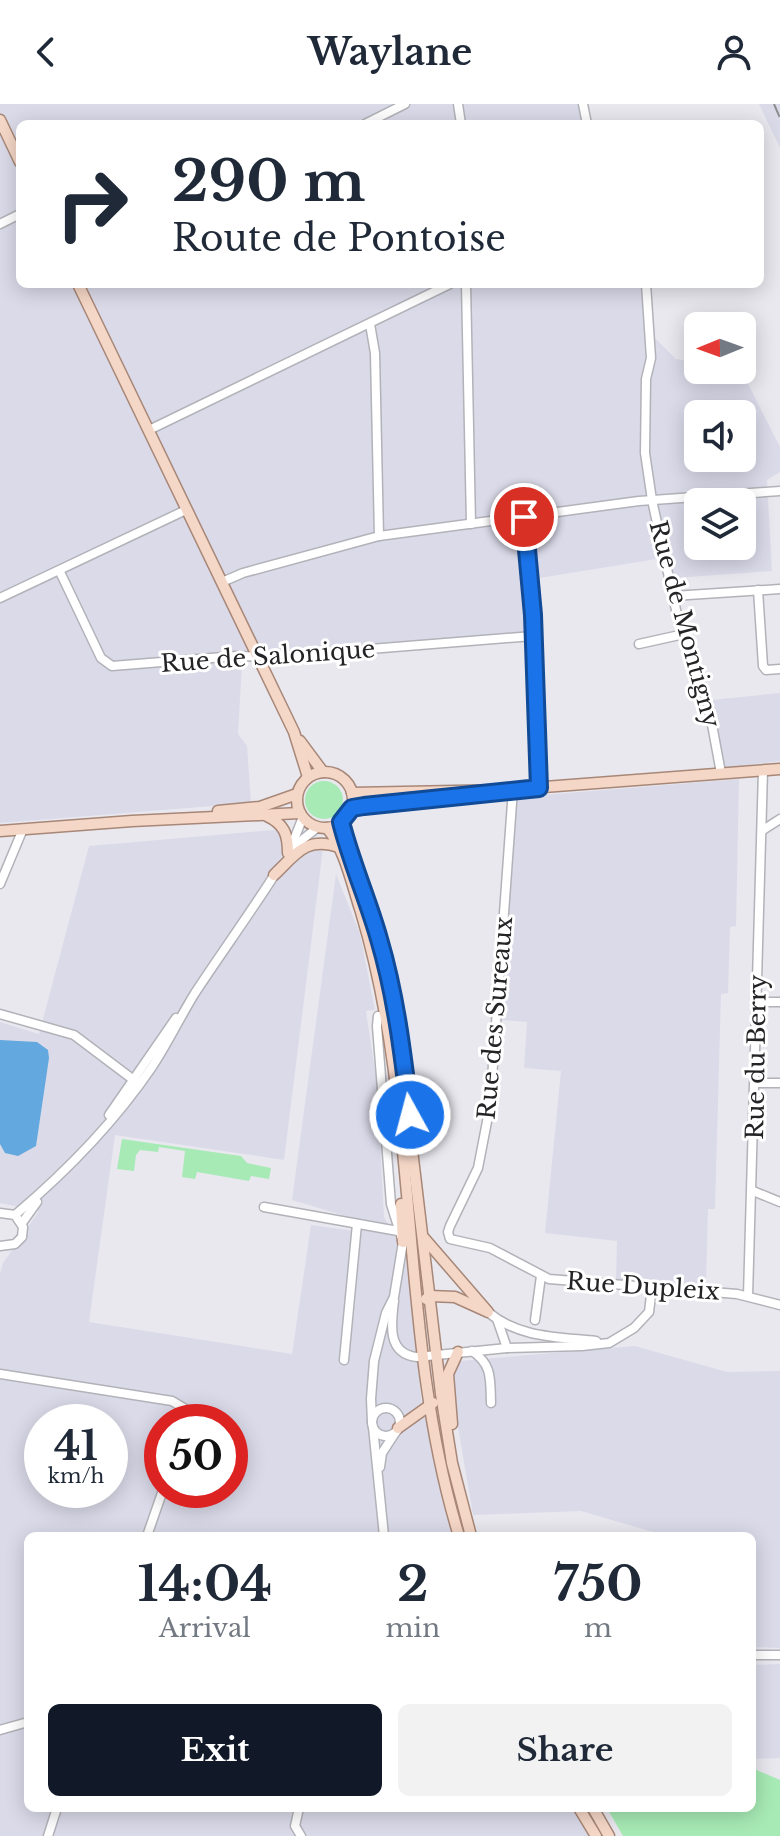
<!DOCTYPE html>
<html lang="en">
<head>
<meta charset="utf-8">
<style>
  body { margin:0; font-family:"Libre Baskerville",serif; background:#f2f2f3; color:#1f2937; height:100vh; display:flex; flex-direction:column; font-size:30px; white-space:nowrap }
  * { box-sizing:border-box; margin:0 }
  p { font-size:26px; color:#747a83 }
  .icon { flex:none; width:44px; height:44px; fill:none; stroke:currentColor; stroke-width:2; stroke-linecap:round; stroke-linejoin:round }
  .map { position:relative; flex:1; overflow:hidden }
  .panel { position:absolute; left:24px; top:1428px; width:732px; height:280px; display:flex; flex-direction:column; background:#fff; border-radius:12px; box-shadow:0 4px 20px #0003 }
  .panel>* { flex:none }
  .banner { position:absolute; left:16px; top:16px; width:748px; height:168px; border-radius:12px; box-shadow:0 4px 20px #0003; background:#fff; color:#1f2937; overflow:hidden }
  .needle { width:52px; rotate:269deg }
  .buttons { position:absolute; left:684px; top:208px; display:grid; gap:16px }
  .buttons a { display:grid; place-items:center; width:72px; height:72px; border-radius:12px; background:#fff; box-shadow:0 4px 20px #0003; font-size:40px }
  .speed { position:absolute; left:24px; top:1300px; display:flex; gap:16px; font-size:40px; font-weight:700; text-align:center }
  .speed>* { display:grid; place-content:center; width:104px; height:104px; border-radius:50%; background:#fff; box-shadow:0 4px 20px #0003; line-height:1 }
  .speed small { font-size:20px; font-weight:400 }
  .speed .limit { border:12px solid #d22; background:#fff; color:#111 }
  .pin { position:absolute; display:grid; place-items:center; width:68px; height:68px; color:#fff; margin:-34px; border:4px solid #fff; border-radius:50%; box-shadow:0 2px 8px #0007 }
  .me { position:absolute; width:88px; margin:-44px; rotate:353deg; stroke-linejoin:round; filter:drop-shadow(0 0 6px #0008) }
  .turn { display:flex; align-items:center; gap:28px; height:168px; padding:0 24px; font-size:36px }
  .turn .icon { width:104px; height:104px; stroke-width:2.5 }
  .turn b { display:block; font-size:56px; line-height:68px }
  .eta { display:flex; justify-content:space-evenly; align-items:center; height:136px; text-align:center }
  .eta b { font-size:48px; font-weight:700; line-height:56px }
  .action { display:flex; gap:16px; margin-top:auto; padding:16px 24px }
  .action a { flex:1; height:92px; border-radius:12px; background:#111827; color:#fff; font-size:32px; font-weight:700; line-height:92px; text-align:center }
  .action a+a { background:#f2f2f3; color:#1f2937 }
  header { display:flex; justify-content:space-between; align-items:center; height:104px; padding:0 24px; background:#fff; font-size:36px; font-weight:700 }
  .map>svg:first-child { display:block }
</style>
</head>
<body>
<header><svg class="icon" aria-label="back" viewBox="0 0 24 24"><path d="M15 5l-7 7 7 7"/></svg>Waylane<svg class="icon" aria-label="person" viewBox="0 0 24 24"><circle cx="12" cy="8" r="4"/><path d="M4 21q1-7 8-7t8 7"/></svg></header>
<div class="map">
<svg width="780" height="1732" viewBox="0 0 780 1732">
  <rect width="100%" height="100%" fill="#e9e8ef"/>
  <g fill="#dbdae9" fill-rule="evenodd">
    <path d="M0,0h587l5,20h-572v160h631l4,54 21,21 22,3v8h43l39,77v25l-13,8 5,91 -97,7 -6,-21 -142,23 4,52 -263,21 -26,10 -4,71 9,12 4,57 -251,20zM698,310h44v44h-44zM698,398h44v44h-44z"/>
    <polygon points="759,0 780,0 780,44"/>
    <polygon points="780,589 780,657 724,664 712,596"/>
    <polygon points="739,675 736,822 730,823 728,889 721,890 715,1105 708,1105 706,1181 616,1175 617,1137 545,1129 561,967 524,964 527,918 501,916 515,697 519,693"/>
    <path d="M274,726l50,10 -40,320 -169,-25 -26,187 203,32 19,-129 43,6 -6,116 6,-32 8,-94 -70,-21 44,-326 24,60 15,76 -9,1 11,74 7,132 23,42 15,148 4,5 12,62 18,62h-428v272h546l17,28h-591v-562l3,-11 36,-52 -39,-8v-181l39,12 50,-188zM42,1318h68v68h-68zM162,1318h68v68h-68z"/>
    <polygon points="635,1242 727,1268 780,1267 780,1544 752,1543 752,1432 667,1432 581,1407 473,1411 447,1258"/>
    <polygon points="780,1560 780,1654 752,1655 752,1561"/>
  </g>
  <g fill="#a7eab5">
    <circle cx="324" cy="696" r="19"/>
    <polygon points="122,1035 241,1052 247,1059 271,1064 269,1075 251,1072 249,1077 197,1068 195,1075 182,1073 185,1047 159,1043 158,1048 140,1046 136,1051 134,1067 117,1065"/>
    <polygon points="752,1664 780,1676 780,1732 623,1732 607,1704 752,1704"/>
  </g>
  <polygon fill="#63a8de" points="0,936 37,938 48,946 49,954 36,1042 18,1052 5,1049 0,1040"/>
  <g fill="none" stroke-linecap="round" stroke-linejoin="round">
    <defs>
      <g id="minor">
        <polyline points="458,0 461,20"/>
        <polyline points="583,0 587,20"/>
        <polyline points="365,20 405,0"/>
        <polyline points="0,120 20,110"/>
        <polyline points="466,180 471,420"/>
        <polyline points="646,180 651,254 646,275 645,349 652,396 678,515 708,599 721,669"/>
        <polyline points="370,220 375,249 379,432"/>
        <polyline points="149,326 450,180"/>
        <polyline points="524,413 533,511 539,684"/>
        <polyline points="60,468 101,554 112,562 236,552 271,553 533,532"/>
        <polyline points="222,478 243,469 379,432 639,397 780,387"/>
        <polyline points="758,486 763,562 766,566 780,565"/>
        <polyline points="673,492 780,485"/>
        <polyline points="0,494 186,406"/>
        <polyline points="639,540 684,530"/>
        <polyline points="513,685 490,1002 478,1064 450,1122 448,1128 450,1135 490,1144 549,1175 737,1190 780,1201"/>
        <polyline points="763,726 780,715"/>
        <polyline points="292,744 318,723"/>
        <polyline points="289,748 303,713"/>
        <polyline points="0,780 23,725"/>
        <polyline points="758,898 780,898"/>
        <polyline points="0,910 74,931 139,980"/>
        <polyline points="756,979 780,979"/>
        <polyline points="109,1011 176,914"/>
        <polyline points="753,1087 780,1098"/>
        <polyline points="264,1103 398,1127"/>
        <polyline points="0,1109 15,1111 23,1123 22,1133 15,1140 0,1142"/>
        <path d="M15,1111c52,-44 99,-92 137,-148 16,-24 28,-50 43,-74 27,-41 56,-81 82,-122"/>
        <polyline points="22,1119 37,1098"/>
        <polyline points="748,1192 763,666"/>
        <path d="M394,1197c-3,23 -7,53 23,56l90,-9 75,-2 27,-3 25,-15 15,-16 3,-25"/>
        <path d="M488,1208c30,26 71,25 108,29"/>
        <polyline points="497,1215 507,1244"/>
        <polyline points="535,1216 541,1172"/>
        <path d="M472,1247c21,14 18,29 19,52"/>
        <polyline points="344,1256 357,1120"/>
        <polyline points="0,1270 172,1297 187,1306 186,1318"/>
        <circle cx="386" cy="1318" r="14"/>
        <polyline points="372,1318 371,1295 374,1257 386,1209 394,1193 403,1138 391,1100 377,922 378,912"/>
        <polyline points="373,1323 384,1432"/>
        <polyline points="380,1363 382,1349 395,1329"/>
        <polyline points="147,1432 163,1386"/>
        <polyline points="752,1551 780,1551"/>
        <polyline points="0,1626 28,1618"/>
        <polyline points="299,1704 295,1722 301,1732"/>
        <polyline points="48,1732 57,1704"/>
      </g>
      <g id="major">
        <polyline points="0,16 20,58"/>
        <polyline points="78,180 294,628 308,673"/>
        <polyline points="300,637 323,668"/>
        <circle cx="325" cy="696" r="28"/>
        <polyline points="352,689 506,686 780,665"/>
        <polyline points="352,704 433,694"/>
        <polyline points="218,707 260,703 297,690"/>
        <path d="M267,712c17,8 21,18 21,37"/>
        <polyline points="341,718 349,750 380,838 396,911 441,1290 452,1359 471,1432"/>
        <path d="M327,724c18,21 25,57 34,84 61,202 36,422 98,624"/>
        <polyline points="0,727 132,717 300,709"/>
        <path d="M274,771c22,-21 32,-39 65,-28"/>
        <polyline points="401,1100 403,1138"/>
        <polyline points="424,1134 488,1208"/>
        <polyline points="426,1195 430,1192 455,1193 486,1207"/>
        <polyline points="452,1320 448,1270 458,1248"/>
        <polyline points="398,1324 433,1299"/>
        <polyline points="579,1704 596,1732"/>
        <polyline points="593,1704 609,1732"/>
      </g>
    </defs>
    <use href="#minor" stroke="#b2b2b9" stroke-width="11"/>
    <use href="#major" stroke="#a78777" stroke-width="13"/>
    <use href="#minor" stroke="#fff" stroke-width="8"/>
    <use href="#major" stroke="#f5d7c7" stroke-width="10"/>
    <polyline stroke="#8c8c91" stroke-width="2" stroke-dasharray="14 14" stroke-linecap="butt" points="774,0 780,14"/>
  </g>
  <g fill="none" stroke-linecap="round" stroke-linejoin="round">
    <defs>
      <path id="route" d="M410,1011c-7,-59 -14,-119 -31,-176 -11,-39 -28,-77 -38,-117l11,-14 12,-2 175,-18 -6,-173 -9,-98"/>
    </defs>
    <use href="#route" stroke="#114b97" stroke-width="20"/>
    <use href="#route" stroke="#1a73e8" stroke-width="14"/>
  </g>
  <g text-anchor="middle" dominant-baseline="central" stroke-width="6" stroke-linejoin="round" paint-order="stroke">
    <g font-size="24" fill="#242427" stroke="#fff">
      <text transform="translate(685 520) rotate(75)">Rue de Montigny</text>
      <text transform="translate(268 552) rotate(-4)">Rue de Salonique</text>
      <text transform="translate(495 914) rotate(-85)">Rue des Sureaux</text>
      <text transform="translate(756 953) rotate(-89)">Rue du Berry</text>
      <text transform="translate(643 1182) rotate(4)">Rue Dupleix</text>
    </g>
  </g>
</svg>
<div class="buttons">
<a><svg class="needle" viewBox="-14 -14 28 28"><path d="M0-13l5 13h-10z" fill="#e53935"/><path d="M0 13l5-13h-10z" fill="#747a83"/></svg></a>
<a><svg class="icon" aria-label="sound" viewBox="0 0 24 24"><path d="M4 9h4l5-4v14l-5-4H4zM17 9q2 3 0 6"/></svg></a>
<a><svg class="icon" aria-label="layers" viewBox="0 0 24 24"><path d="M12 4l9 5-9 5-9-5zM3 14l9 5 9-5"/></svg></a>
</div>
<div class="speed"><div>41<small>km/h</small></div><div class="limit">50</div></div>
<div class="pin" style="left:524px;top:413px;background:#d93025"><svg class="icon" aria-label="arrive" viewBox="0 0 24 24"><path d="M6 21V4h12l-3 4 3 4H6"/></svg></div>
<svg class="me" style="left:410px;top:1011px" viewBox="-20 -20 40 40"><circle r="17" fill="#1a73e8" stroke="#fff" stroke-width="3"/><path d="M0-11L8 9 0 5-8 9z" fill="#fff"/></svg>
<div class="banner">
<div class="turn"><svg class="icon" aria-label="right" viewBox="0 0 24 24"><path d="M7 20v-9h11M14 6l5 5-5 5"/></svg><div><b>290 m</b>Route de Pontoise</div></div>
</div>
<section class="panel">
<div class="eta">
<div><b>14:04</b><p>Arrival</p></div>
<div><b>2</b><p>min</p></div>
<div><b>750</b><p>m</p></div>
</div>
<div class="action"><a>Exit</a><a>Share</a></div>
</section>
</div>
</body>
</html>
